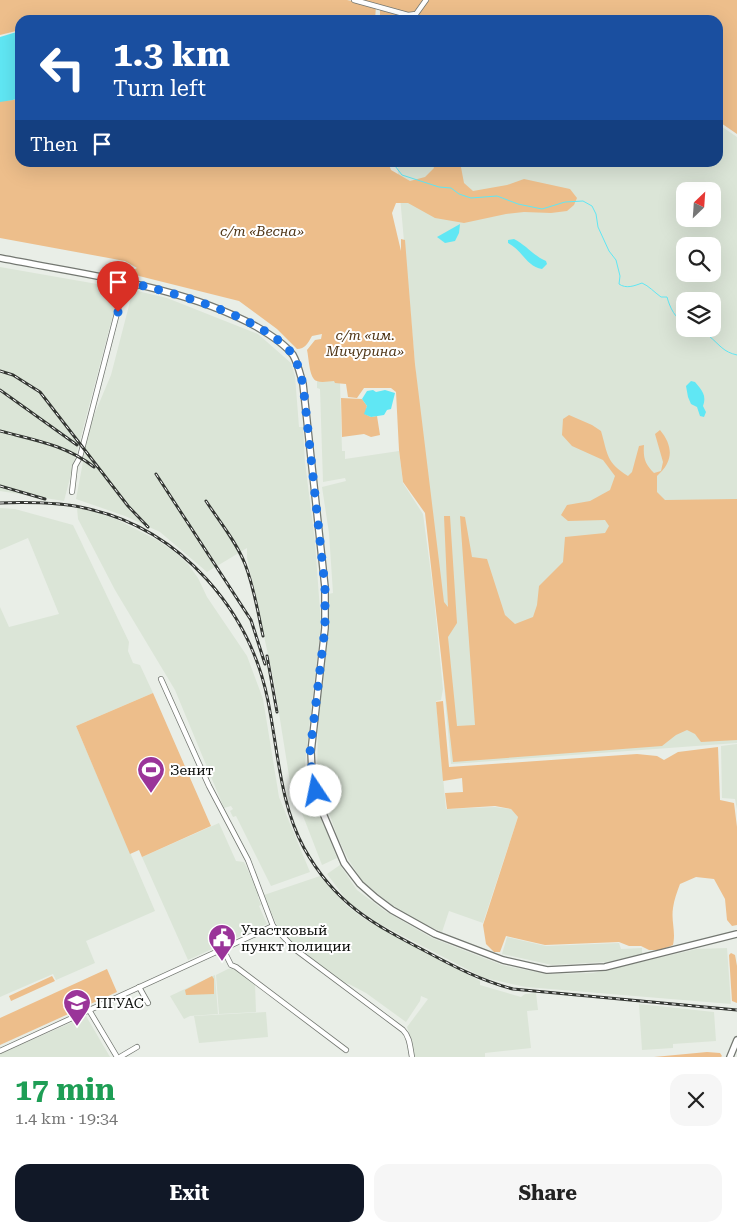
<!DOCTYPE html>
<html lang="en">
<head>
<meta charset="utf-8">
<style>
  body { margin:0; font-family:"Roboto Serif",serif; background:#f6f6f6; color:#222; height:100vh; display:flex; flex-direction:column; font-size:19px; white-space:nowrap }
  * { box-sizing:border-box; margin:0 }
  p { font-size:16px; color:#767676 }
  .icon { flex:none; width:28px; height:28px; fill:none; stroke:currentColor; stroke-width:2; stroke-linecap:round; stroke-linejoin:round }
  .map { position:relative; height:1057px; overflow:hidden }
  .details { display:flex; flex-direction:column; background:#fff; flex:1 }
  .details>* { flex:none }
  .top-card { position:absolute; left:15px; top:15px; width:708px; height:152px; border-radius:15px; box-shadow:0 5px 20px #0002; background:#1a4fa0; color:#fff; overflow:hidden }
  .needle { width:32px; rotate:25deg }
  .buttons { position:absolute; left:676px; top:182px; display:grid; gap:10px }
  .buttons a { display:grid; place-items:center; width:45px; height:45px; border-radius:10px; background:#fff; box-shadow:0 5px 20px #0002; font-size:25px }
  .pin { position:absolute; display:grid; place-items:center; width:42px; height:42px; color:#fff; margin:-51px -21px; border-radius:50% 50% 50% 0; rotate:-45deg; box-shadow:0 0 5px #0007 }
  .pin .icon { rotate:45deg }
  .me { position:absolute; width:55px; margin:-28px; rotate:349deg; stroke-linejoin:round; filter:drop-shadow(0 0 4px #0008) }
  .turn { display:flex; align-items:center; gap:18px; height:105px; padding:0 15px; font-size:22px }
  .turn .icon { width:65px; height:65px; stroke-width:2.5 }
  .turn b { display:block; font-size:35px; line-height:42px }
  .then { display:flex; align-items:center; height:48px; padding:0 15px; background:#0003; gap:10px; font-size:19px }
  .round { display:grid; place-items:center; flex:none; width:52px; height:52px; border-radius:15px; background:#f6f6f6 }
  .summary { display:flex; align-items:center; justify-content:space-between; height:85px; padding:0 15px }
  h1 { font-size:30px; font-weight:700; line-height:38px; color:#1e9e55 }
  .action { display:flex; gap:10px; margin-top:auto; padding:10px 15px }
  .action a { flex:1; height:58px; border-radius:15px; background:#111827; color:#fff; font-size:20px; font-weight:700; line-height:58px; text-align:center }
  .action a+a { background:#f6f6f6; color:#222 }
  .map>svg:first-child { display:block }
</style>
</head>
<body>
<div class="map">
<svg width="737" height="1057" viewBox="0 0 737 1057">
  <rect width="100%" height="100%" fill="#e9eee7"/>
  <g fill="#dbe5d7" fill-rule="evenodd">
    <path d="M718,124l19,13v606l-286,21 -54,-601 321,-1zM685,191h27v28h-27zM685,246h27v28h-27zM685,301h27v28h-27z"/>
    <polygon points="0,267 120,288 64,501 0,491"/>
    <polygon points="133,290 167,298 258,334 291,363 295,376 299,427 303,427 305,462 315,542 321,624 305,764 309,787 337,858 322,865 290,782 274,682 247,558 247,548 207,572 160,532 125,516 76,499 86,446 92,420 111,375"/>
    <polygon points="317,381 335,381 335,383 340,382 342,451 345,451 345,459 399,451 403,483 423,514 433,588 443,689 441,700 436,701 446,809 495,807 511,809 518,817 483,923 449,911 442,932 415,920 393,906 363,882 348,859 337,836 317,778 318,721 329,626 328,594 333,593 329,533 322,487 346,481 345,478 323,482 320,389 317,388"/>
    <polygon points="0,508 15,509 73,525 129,642 128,651 133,663 140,665 153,693 76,726 155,911 86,941 95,963 56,980 53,974 0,997 0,607 9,627 59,614 28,538 0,550"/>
    <polygon points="77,508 96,512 118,520 157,540 176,553 188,564 198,578 207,597 247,656 263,699 279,797 310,872 271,886 236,816 233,817 230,811 233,809 231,806 224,808 175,690 115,590 78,519"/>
    <polygon points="737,744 737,809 735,799 722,798 721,746"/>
    <polygon points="219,823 236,861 244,862 258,892 258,897 261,905 259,906 267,924 188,960 142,857"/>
    <polygon points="340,865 357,890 385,911 432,938 502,965 546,974 593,973 697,949 727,948 731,1004 526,987 484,978 376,922 348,902 327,874"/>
    <polygon points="320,876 347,906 366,920 480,981 480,985 521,997 525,994 536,993 538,1010 527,1011 531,1048 485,1053 485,1057 413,1057 412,1041 407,1027 428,999 421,996 420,1001 406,1022 366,993 349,984 344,983 295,945 277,926 264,895"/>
    <polygon points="507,937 546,946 619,943 621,949 642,948 642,955 606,962 552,965 502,954"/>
    <polygon points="235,968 255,984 256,1012 219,1014 216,975 228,969"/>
    <polygon points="215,975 218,1014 190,1016 184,1019 170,996"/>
    <polygon points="639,1004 714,1012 716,1041 673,1044 673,1048 642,1050"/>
    <polygon points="266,1012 268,1037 199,1043 194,1016"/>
    <polygon points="86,1016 110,1057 0,1057 0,1054"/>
  </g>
  <g fill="#edbe8b">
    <polygon points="0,0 347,0 376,6 375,20 20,20 20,30 0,35"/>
    <polygon points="359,0 737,0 737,134 718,121 718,20 391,20 380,17 380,5"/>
    <path d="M20,97v65h368l3,8 19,11 15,-4 9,-9 -2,-5 28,-1 4,21 9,8 34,-6 17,-6 46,10 7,9 -3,7 -7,6 -16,2 -27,-1 -18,2 -42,9 -29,-5 -27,-15h-12l-4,10 9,38v-12l4,1 10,124 29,238 4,5 -4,-91h6l7,107 -9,14 9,89 18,-1 -15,-209 5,1 7,40 15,2 18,56 10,9 18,-7 4,-12 2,-19 24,-24 2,-25 40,-4 4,-7 -4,-6 -37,1 -7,-6 6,-10 23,-4 20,-11 5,-14 -12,-16 -31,-14 -10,-11 1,-16 6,-4 23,10 9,6c7,24 5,31 27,45l4,-4 7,-26 5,-1c-1,13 1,19 10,28l7,-2 2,-9 -8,-28 5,-4c14,17 13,32 -3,46v16l8,8 72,-1v241l-36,2 -6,-8 -8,-4 -11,5 -14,11 -209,16 -28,-249 -22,-31 -4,-32 -3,-58 -5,-4h-27l-7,10 -9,-1 -2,-13 -11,-1 -1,-2c-5,0 -12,2 -17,0 -8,-2 -8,-23 -10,-31l8,-10 6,-1 1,-5 -10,2c-4,7 -7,13 -15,13l-20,-20 -38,-28 -104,-26 -2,-5 4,-2 -12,-7 -125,-23v-137l13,-1z"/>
    <polygon points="341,398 362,399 367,406 365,414 371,417 377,416 380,435 371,437 364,434 342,437"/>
    <polygon points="153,693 211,826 142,857 139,850 130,854 76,726"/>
    <path d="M443,701l6,66 188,-13 20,2 7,4 14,-8 40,-5 2,53 14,3 3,24v98l-5,1 -5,-6 -2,-21 -11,-20 -18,-2 -16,7c-3,8 -6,16 -7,24 -2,14 3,23 0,37l-12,5h-12l-8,-4h-12l-10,-4 -74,3 -39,-9 -6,16h-6l-8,-8 -3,-19 35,-108 -7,-8 -16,-3 -48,3 -2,-16 18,-1 -1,-14 -19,3 -7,-79z"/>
    <polygon points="731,953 735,955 737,966 737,1003 732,1001 729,955"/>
    <polygon points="107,969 117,992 0,1045 0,1018"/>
    <polygon points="52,976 55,981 11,1001 9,996"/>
    <polygon points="212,976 214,979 214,994 186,995 185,990"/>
    <polygon points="707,1052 720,1053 722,1056 721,1057 654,1057"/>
  </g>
  <g fill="#60e7f4">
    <polygon points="20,31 20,97 13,100 0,102 0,37"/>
    <polygon points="460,224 459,233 455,241 445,243 437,237"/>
    <path d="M514,239c12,6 20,17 32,22l1,3 -5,5c-15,-2 -20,-19 -34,-26v-3z"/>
    <path d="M691,381l4,1c7,8 12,14 8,24l3,6 -2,5 -4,-1 -3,-9 -6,-3 -3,-7 -2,-11z"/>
    <polygon points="373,390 376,392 385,390 395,393 391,409 387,410 384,415 371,417 364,414 367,406 362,399 367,391"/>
  </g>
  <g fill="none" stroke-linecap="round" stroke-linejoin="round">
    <g stroke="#60e7f4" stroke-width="1">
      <path d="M392,162l10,13 37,12 12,1 8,6 12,4 26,-2 21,8 24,5 23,-7 18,-1 9,5 4,8 2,13 11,24 7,9 4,16 -1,8c7,5 15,2 23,-1 7,3 12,9 19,14h6c3,11 8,21 18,27"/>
      <path d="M694,329c5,4 11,4 15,7 11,9 14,16 28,19"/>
    </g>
    <defs>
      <g id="minor">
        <polyline points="354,0 408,15 416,14 426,0"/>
        <polyline points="72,492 75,466 80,457 125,282"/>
        <path d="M161,679l48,107 39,74 25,66 23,24 107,80c7,7 7,17 9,27"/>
        <polyline points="223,949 231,965 236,967 346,1050"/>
        <polyline points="139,987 148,1003"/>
        <polyline points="89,1010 117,1057"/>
        <polyline points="0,1051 273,926"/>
        <polyline points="120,1057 137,1047"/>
      </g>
      <g id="major">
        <path d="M0,258c85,17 180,27 257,69 12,7 27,16 36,28 5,9 7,19 10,29l22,203v41l-14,124 1,20 10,39 22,52 16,21 16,14 16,12 43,24 68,26 44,10 58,-3 132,-33"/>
        <polyline points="730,1057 737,1040"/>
      </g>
    </defs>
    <use href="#minor" stroke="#737771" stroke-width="6"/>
    <use href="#major" stroke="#737771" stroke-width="8"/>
    <use href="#minor" stroke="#fff" stroke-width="4.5"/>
    <use href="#major" stroke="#fff" stroke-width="5.5"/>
    <defs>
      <g id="rail">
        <polyline points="0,371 13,375 40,392 128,506 148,527"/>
        <polyline points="0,390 77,445"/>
        <path d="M0,431c34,9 66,14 94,36"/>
        <polyline points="156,474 251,620 265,664"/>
        <polyline points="0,486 45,499"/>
        <path d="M206,501c13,20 30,40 39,63 9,23 13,49 18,72"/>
        <path d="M0,503c29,-1 61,-1 89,6 92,21 161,101 179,192 10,49 12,103 36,147 31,56 69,76 123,104 28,15 55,29 86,37l224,21"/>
        <polyline points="267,656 277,712"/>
      </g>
    </defs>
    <use href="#rail" stroke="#333632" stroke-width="3"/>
    <use href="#rail" stroke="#fff" stroke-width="1" stroke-dasharray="4" stroke-linecap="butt"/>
  </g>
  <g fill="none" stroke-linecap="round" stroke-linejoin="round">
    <path stroke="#1a73e8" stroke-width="9" stroke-dasharray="0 16.2" d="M118,312l8,-30c44,9 139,35 167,73 5,8 7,19 10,29l22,203v41l-15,124 2,20 4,19"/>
  </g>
  <defs>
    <symbol id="stadium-pin" viewBox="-11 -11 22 30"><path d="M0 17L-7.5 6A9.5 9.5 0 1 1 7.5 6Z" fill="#9a3499" stroke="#fff"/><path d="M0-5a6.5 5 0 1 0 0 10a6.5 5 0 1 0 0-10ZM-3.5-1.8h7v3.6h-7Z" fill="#fff"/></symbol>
    <symbol id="civic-pin" viewBox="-11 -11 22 30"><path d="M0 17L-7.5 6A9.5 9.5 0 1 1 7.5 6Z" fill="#9a3499" stroke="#fff"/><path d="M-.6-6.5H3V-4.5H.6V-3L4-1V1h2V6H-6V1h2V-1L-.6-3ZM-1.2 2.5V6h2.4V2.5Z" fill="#fff"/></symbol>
    <symbol id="university-pin" viewBox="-11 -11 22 30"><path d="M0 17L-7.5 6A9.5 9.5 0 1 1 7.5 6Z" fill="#9a3499" stroke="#fff"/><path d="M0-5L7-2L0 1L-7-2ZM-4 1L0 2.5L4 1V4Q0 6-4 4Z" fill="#fff"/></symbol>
  </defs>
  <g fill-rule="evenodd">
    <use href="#stadium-pin" x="135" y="754" width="32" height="43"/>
    <use href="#civic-pin" x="206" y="922" width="32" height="43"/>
    <use href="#university-pin" x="61" y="987" width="32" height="43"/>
  </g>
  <g text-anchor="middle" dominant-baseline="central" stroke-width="4" stroke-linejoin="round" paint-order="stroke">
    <g font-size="14" font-style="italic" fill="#503617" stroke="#fff">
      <text x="262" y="231">с/т «Весна»</text>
      <text x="365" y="335">с/т «им.<tspan x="365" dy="16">Мичурина»</tspan></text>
    </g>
    <g font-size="14" fill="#0b0d0a" stroke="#fff" text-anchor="start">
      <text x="170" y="770">Зенит</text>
      <text x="241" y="930">Участковый<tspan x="241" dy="16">пункт полиции</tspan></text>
      <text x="96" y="1003">ПГУАС</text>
    </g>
  </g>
</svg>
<div class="buttons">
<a><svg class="needle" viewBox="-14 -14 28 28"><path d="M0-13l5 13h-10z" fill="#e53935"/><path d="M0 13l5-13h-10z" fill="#767676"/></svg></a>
<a><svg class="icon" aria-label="search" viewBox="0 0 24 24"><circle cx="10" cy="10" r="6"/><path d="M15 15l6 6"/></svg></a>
<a><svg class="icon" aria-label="layers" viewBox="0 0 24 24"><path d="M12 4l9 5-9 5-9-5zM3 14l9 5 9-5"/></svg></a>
</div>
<div class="pin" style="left:118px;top:312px;background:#d93025"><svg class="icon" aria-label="arrive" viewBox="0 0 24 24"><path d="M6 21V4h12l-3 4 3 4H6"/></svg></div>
<svg class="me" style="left:316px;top:791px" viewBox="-20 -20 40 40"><circle r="19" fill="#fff"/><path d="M0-13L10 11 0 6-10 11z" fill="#1a73e8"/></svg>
<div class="top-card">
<div class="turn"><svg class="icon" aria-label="left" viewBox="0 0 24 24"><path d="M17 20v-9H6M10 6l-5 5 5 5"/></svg><div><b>1.3 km</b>Turn left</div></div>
<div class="then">Then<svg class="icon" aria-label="arrive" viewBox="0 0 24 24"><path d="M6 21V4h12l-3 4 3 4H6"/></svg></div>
</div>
</div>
<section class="details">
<div class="summary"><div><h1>17 min</h1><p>1.4 km · 19:34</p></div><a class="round"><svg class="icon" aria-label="close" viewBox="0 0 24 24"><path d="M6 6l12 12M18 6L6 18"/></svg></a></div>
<div class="action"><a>Exit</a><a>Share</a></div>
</section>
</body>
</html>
